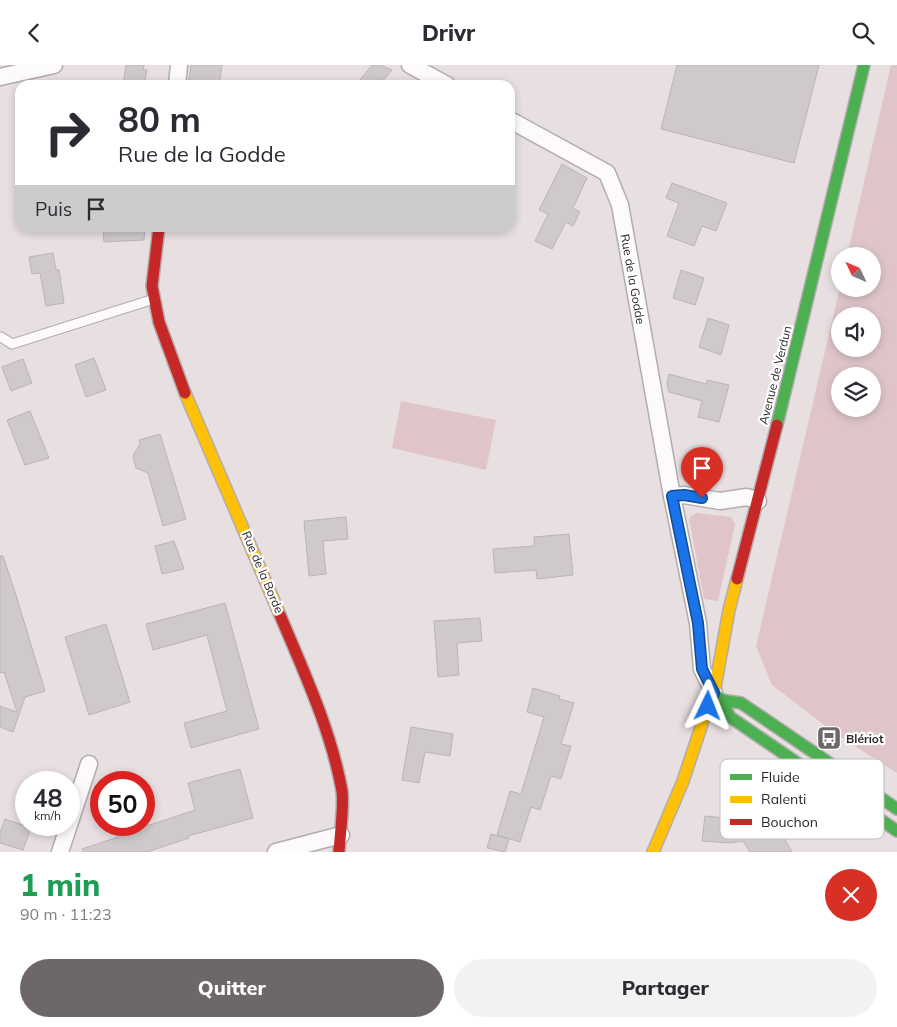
<!DOCTYPE html>
<html lang="fr">
<head>
<meta charset="utf-8">
<style>
  body { margin:0; font-family:Mulish,sans-serif; background:#f2f2f3; color:#2b2b33; height:100vh; display:flex; flex-direction:column; font-size:19px; white-space:nowrap }
  * { box-sizing:border-box; margin:0 }
  p { font-size:16px; color:#7c7c81 }
  .icon { flex:none; width:28px; height:28px; fill:none; stroke:currentColor; stroke-width:2; stroke-linecap:round; stroke-linejoin:round }
  .map { position:relative; height:787px; overflow:hidden }
  .sheet { display:flex; flex-direction:column; background:#fff; flex:1 }
  .sheet>* { flex:none }
  .guide { position:absolute; left:15px; top:15px; width:500px; height:152px; border-radius:15px; box-shadow:0 2px 8px #0003; background:#fff; color:#2b2b33; overflow:hidden }
  .needle { width:32px; rotate:314deg }
  .buttons { position:absolute; left:831px; top:182px; display:grid; gap:10px }
  .buttons a { display:grid; place-items:center; width:50px; height:50px; border-radius:50%; background:#fff; box-shadow:0 2px 8px #0003; font-size:25px }
  .speed { position:absolute; left:15px; top:706px; display:flex; gap:10px; font-size:25px; font-weight:700; text-align:center }
  .speed>* { display:grid; place-content:center; width:65px; height:65px; border-radius:50%; background:#fff; box-shadow:0 2px 8px #0003; line-height:1 }
  .speed small { font-size:12px; font-weight:400 }
  .speed .limit { border:8px solid #d22; background:#fff; color:#111 }
  .pin { position:absolute; display:grid; place-items:center; width:42px; height:42px; color:#fff; margin:-51px -21px; border-radius:50% 50% 50% 0; rotate:-45deg; box-shadow:0 0 5px #0007 }
  .pin .icon { rotate:45deg }
  .me { position:absolute; width:55px; margin:-28px; rotate:2deg; stroke-linejoin:round; filter:drop-shadow(0 0 4px #0008) }
  .turn { display:flex; align-items:center; gap:18px; height:105px; padding:0 20px; font-size:22px }
  .turn .icon { width:65px; height:65px; stroke-width:2.5 }
  .turn b { display:block; font-size:35px; line-height:42px }
  .then { display:flex; align-items:center; height:48px; padding:0 20px; background:#0003; gap:10px; font-size:19px }
  .round { display:grid; place-items:center; flex:none; width:52px; height:52px; border-radius:26px; background:#f2f2f3 }
  .headline { display:flex; align-items:center; justify-content:space-between; height:85px; padding:0 20px }
  h1 { font-size:30px; font-weight:800; line-height:38px; color:#1e9e55 }
  .button { display:flex; gap:10px; margin-top:auto; padding:10px 20px }
  .button a { flex:1; height:58px; border-radius:30px; background:#6e6768; color:#fff; font-size:20px; font-weight:800; line-height:58px; text-align:center }
  .button a+a { background:#f2f2f3; color:#2b2b33 }
  header { display:flex; justify-content:space-between; align-items:center; height:65px; padding:0 20px; background:#fff; font-size:22px; font-weight:800 }
  .map>svg:first-child { display:block }
</style>
</head>
<body>
<header><svg class="icon" aria-label="back" viewBox="0 0 24 24"><path d="M15 5l-7 7 7 7"/></svg>Drivr<svg class="icon" aria-label="search" viewBox="0 0 24 24"><circle cx="10" cy="10" r="6"/><path d="M15 15l6 6"/></svg></header>
<div class="map">
<svg width="897" height="787" viewBox="0 0 897 787">
  <rect width="100%" height="100%" fill="#e8dfe1"/>
  <g fill="#dfc5ca" fill-rule="evenodd">
    <path d="M891,0h6v708l-61,-39 -64,-49 -16,-39 84,-359v2h32v-33h-25zM872,251v33h-32v-33zM872,311v33h-32v-33z"/>
    <polygon points="401,336 496,355 486,405 392,383"/>
    <polygon points="696,448 731,452 735,459 718,536 704,534 689,453"/>
  </g>
  <g fill="#d0c9ca" stroke="#bbb4b6">
    <polygon points="126,0 144,0 143,5 147,5 144,20 123,20"/>
    <polygon points="191,0 222,0 219,20 188,20"/>
    <polygon points="372,0 380,0 392,5 379,20 356,20"/>
    <polygon points="677,0 819,0 794,98 661,64"/>
    <polygon points="562,99 587,113 573,143 580,147 573,161 566,157 552,184 535,176 548,149 539,145"/>
    <polygon points="672,118 727,138 716,166 702,161 694,181 667,171 679,138 666,133"/>
    <polygon points="103,162 145,162 144,175 104,177"/>
    <polygon points="53,188 56,205 59,205 64,238 46,241 40,208 32,209 29,192"/>
    <polygon points="681,205 704,213 695,240 673,233"/>
    <polygon points="708,253 729,260 721,290 699,282"/>
    <polygon points="94,293 106,325 86,332 75,300"/>
    <polygon points="23,294 32,318 11,326 2,302"/>
    <polygon points="669,309 706,319 707,315 729,320 719,357 698,352 702,336 669,327 667,318"/>
    <polygon points="30,346 49,393 25,400 7,355"/>
    <polygon points="160,369 186,454 163,461 148,408 136,403 133,391 140,379 139,375"/>
    <polygon points="346,452 348,474 323,476 326,509 309,511 304,456"/>
    <polygon points="569,469 573,510 537,514 536,505 495,508 493,484 534,481 534,472"/>
    <polygon points="174,476 184,504 162,509 155,481"/>
    <polygon points="0,491 3,491 16,530 45,626 25,632 13,667 0,662 0,641 17,647 4,607 0,608"/>
    <polygon points="225,538 259,664 191,683 184,658 227,646 207,570 153,585 146,559"/>
    <polygon points="480,553 482,576 457,578 459,610 438,612 434,556"/>
    <polygon points="106,559 130,637 89,650 65,572"/>
    <polygon points="533,623 560,631 559,634 574,638 561,679 571,681 561,714 551,711 540,745 531,742 520,777 497,770 510,726 521,729 544,652 527,647"/>
    <polygon points="411,662 453,669 450,691 425,687 419,718 402,715"/>
    <polygon points="240,704 253,753 188,771 189,773 147,787 83,787 82,784 118,772 114,760 150,760 195,745 188,718"/>
    <polygon points="765,711 768,728 777,726 778,732 791,730 795,750 788,752 791,770 783,771 792,787 750,787 743,776 730,778 702,776 705,751 726,753 746,749 744,738 752,736 748,715"/>
    <polygon points="5,754 31,763 23,785 0,778 0,768"/>
    <polygon points="491,769 509,774 505,787 487,783"/>
  </g>
  <g fill="none" stroke-linecap="round" stroke-linejoin="round">
    <defs>
      <polyline id="lane" points="1,272 12,279 154,234"/>
      <g id="street">
        <polyline points="410,0 447,20"/>
        <polyline points="0,12 54,0"/>
        <polyline points="177,20 179,0"/>
        <polyline points="510,55 607,108 620,140 672,431 698,558 702,604 714,628"/>
        <polyline points="672,431 684,430 720,436 747,432 758,436"/>
        <polyline points="60,787 89,699"/>
        <polyline points="276,787 341,770"/>
      </g>
      <g id="fast">
        <polyline points="777,360 864,0"/>
        <polyline points="714,628 721,635 730,652 897,766"/>
        <polyline points="721,635 741,638 897,744"/>
      </g>
      <g id="slow">
        <polyline points="185,328 280,550"/>
        <polyline points="653,787 683,716 707,644 714,628 729,545 737,514"/>
      </g>
      <g id="jam">
        <polyline points="159,162 152,221 159,257 185,328"/>
        <polyline points="737,514 777,360"/>
        <path d="M280,550c24,57 51,115 62,176 2,16 -2,44 -3,61"/>
      </g>
    </defs>
    <use href="#lane" stroke="#b3acae" stroke-width="11"/>
    <use href="#street" stroke="#b3acae" stroke-width="19"/>
    <use href="#fast" stroke="#b3acae" stroke-width="14"/>
    <use href="#slow" stroke="#b3acae" stroke-width="14"/>
    <use href="#jam" stroke="#b3acae" stroke-width="14"/>
    <use href="#lane" stroke="#fcfafa" stroke-width="9"/>
    <use href="#street" stroke="#fcfafa" stroke-width="16"/>
    <use href="#fast" stroke="#4caf50" stroke-width="11"/>
    <use href="#slow" stroke="#ffc107" stroke-width="11"/>
    <use href="#jam" stroke="#c62828" stroke-width="11"/>
  </g>
  <g fill="none" stroke-linecap="round" stroke-linejoin="round">
    <defs>
      <polyline id="route" points="702,433 684,430 672,431 698,558 702,604 714,628 708,641"/>
    </defs>
    <use href="#route" stroke="#114b97" stroke-width="12"/>
    <use href="#route" stroke="#1a73e8" stroke-width="9"/>
  </g>
  <defs>
    <symbol id="bus-square" viewBox="-11 -11 22 22"><rect x="-9" y="-9" width="18" height="18" rx="4" fill="#6e6768" stroke="#fff"/><path d="M-5-6H5V4H4V6H2V4H-2V6H-4V4H-5ZM-3.5-4V0h7V-4ZM-3.5 1.2v1.5H-2V1.2ZM2 1.2v1.5H3.5V1.2Z" fill="#fff"/></symbol>
  </defs>
  <g fill-rule="evenodd">
    <use href="#bus-square" x="815" y="659" width="28" height="28"/>
  </g>
  <g text-anchor="middle" dominant-baseline="central" stroke-width="4.5" stroke-linejoin="round" paint-order="stroke">
    <g font-size="12" fill="#2c2627" stroke="#fff">
      <text transform="translate(633 214) rotate(80)">Rue de la Godde</text>
      <text transform="translate(775 310) rotate(-76)">Avenue de Verdun</text>
      <text transform="translate(263 507) rotate(67)">Rue de la Borde</text>
    </g>
    <g font-size="12" font-weight="bold" fill="#2c2627" stroke="#fff" text-anchor="start">
      <text x="846" y="673">Blériot</text>
    </g>
  </g>
  <rect x="720" y="694" width="164" height="80" rx="8" fill="#fff" stroke="#c0bebe" stroke-width="1"/>
  <rect x="730" y="709" width="22" height="6" fill="#4caf50"/>
  <rect x="730" y="731" width="22" height="7" fill="#ffc107"/>
  <rect x="730" y="754" width="22" height="6" fill="#c62828"/>
  <g font-size="14" fill="#2c2627">
    <text x="761" y="717">Fluide</text>
    <text x="761" y="739">Ralenti</text>
    <text x="761" y="762">Bouchon</text>
  </g>
</svg>
<div class="buttons">
<a><svg class="needle" viewBox="-14 -14 28 28"><path d="M0-13l5 13h-10z" fill="#e53935"/><path d="M0 13l5-13h-10z" fill="#7c7c81"/></svg></a>
<a><svg class="icon" aria-label="sound" viewBox="0 0 24 24"><path d="M4 9h4l5-4v14l-5-4H4zM17 9q2 3 0 6"/></svg></a>
<a><svg class="icon" aria-label="layers" viewBox="0 0 24 24"><path d="M12 4l9 5-9 5-9-5zM3 14l9 5 9-5"/></svg></a>
</div>
<div class="speed"><div>48<small>km/h</small></div><div class="limit">50</div></div>
<div class="pin" style="left:702px;top:433px;background:#d93025"><svg class="icon" aria-label="arrive" viewBox="0 0 24 24"><path d="M6 21V4h12l-3 4 3 4H6"/></svg></div>
<svg class="me" style="left:708px;top:641px" viewBox="-20 -20 40 40"><path d="M0-17L14 15 0 8-14 15z" fill="#1a73e8" stroke="#fff" stroke-width="4"/></svg>
<div class="guide">
<div class="turn"><svg class="icon" aria-label="right" viewBox="0 0 24 24"><path d="M7 20v-9h11M14 6l5 5-5 5"/></svg><div><b>80 m</b>Rue de la Godde</div></div>
<div class="then">Puis<svg class="icon" aria-label="arrive" viewBox="0 0 24 24"><path d="M6 21V4h12l-3 4 3 4H6"/></svg></div>
</div>
</div>
<section class="sheet">
<div class="headline"><div><h1>1 min</h1><p>90 m · 11:23</p></div><a class="round" style="background:#d93025;color:#fff"><svg class="icon" aria-label="close" viewBox="0 0 24 24"><path d="M6 6l12 12M18 6L6 18"/></svg></a></div>
<div class="button"><a>Quitter</a><a>Partager</a></div>
</section>
</body>
</html>
